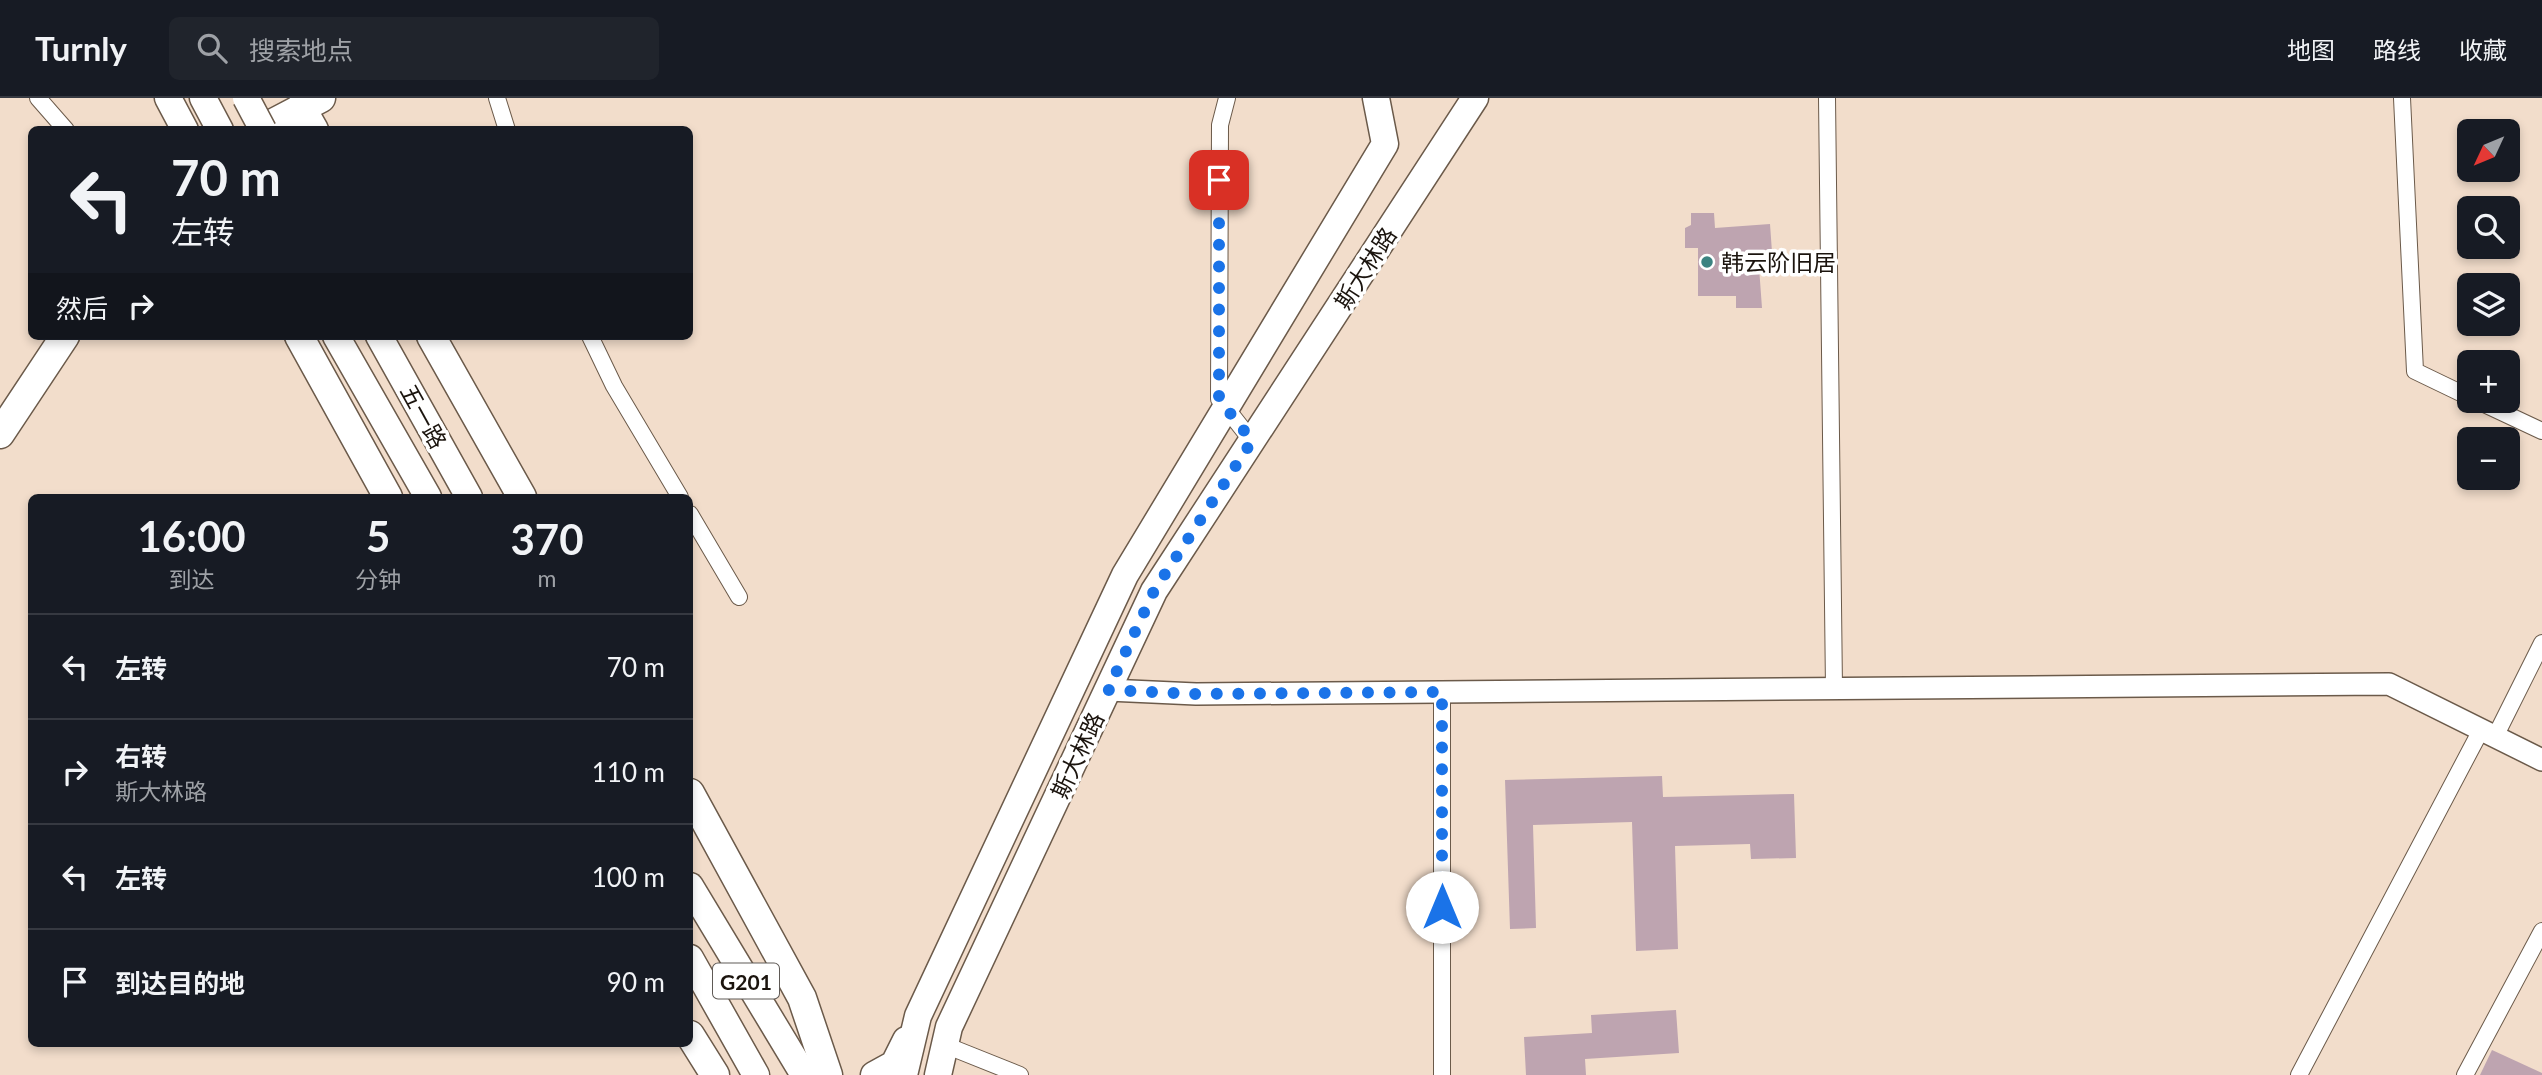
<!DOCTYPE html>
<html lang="zh">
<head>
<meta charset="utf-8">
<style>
  body { margin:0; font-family:Lato,"Noto Sans SC",sans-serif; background:#20242c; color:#f1f3f6; height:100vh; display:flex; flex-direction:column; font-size:26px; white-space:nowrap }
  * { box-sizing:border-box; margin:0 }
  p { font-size:23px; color:#9ea1a6 }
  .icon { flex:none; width:38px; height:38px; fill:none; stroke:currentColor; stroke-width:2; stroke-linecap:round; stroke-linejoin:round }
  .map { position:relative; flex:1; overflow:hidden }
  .panel { position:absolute; left:28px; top:396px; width:665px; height:553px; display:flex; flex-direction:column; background:#171b24; border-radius:10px; box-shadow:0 4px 10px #0003 }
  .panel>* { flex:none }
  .banner { position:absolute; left:28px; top:28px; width:665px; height:214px; border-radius:10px; box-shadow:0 4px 10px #0003; background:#171b24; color:#f1f3f6; overflow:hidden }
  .needle { width:46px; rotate:226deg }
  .controls { position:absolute; left:2457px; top:21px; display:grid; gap:14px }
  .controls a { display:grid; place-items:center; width:63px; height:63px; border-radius:10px; background:#171b24; box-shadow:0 4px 10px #0003; font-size:35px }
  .pin { position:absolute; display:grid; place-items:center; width:60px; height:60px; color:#fff; margin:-30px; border-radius:14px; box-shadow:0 4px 10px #0006 }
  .me { position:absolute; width:77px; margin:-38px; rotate:0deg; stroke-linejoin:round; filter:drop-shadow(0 0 5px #0008) }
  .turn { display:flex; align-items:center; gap:24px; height:147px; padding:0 28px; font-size:32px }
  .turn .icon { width:91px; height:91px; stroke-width:2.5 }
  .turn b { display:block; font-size:49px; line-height:60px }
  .then { display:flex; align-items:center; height:66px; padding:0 28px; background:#0003; gap:14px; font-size:26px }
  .eta { display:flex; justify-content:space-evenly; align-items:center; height:119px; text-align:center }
  .eta b { font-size:42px; font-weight:700; line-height:49px }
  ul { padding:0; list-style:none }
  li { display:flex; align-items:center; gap:21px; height:105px; padding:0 28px; border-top:2px solid #363941 }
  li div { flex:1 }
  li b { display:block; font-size:26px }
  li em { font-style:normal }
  header { display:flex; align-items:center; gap:42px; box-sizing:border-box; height:98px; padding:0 35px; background:#171b24; border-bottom:2px solid #363941 }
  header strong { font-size:33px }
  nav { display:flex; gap:38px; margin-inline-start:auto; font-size:24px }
  .search { width:490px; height:63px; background:#20242c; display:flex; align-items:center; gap:18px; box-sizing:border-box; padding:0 24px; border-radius:10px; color:#9ea1a6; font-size:26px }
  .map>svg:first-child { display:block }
</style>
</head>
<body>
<header>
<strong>Turnly</strong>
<div class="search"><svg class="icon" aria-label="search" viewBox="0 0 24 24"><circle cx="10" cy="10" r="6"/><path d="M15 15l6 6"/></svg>搜索地点</div>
<nav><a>地图</a><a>路线</a><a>收藏</a></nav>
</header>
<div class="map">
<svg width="2542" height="977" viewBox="0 0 2542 977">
  <rect width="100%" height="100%" fill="#f2ddcb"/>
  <g fill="#bea4b0">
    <polygon points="1691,115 1714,115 1715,130 1770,126 1773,168 1759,169 1762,210 1736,210 1736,198 1698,198 1698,150 1685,150 1685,130 1691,127"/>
    <polygon points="1662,678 1663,699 1794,696 1796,760 1751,761 1750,746 1675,748 1678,851 1636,853 1632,724 1533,727 1536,830 1510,831 1505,682"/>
    <polygon points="1676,912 1679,955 1585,961 1586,977 1526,977 1524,939 1592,935 1591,917"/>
    <polygon points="2492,952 2542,975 2542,977 2480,977"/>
  </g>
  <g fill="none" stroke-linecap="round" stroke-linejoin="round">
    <defs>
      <g id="minor">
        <polyline points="38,0 66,32"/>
        <polyline points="497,0 507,32"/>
        <polyline points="1227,0 1220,27 1219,301 1252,343"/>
        <polyline points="1827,0 1834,591"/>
        <polyline points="2402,0 2415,273 2469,299"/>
        <polyline points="590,238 614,288 680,399"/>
        <polyline points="2478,303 2542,333"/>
        <polyline points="690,416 739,499"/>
        <polyline points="2495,639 2542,545"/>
        <polyline points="945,947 1020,977"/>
        <polyline points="1442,977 1442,594"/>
        <polyline points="2299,977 2481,632"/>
        <polyline points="2465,977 2542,833"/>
      </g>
      <polyline id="tertiary" points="1108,592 1196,596 2389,586 2542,662"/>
      <g id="primary">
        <polyline points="168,0 185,32"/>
        <polyline points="203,0 220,32"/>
        <polyline points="336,238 428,399"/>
        <polyline points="379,238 469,399"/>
        <polyline points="690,788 804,977"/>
        <polyline points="690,860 756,977"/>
        <polyline points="874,977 894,966 906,942"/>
        <polyline points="904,977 918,918 1125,477 1385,46 1376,0"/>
        <polyline points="938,977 949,929 1154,493 1475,0"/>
      </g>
      <g id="trunk">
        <polyline points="301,9 314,32"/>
        <polyline points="260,32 321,0"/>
        <polyline points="299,238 388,399"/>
        <polyline points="431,238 522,399"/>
        <polyline points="0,336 65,238"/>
        <polyline points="690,695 802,900 828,977"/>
        <polyline points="690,937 715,977"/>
      </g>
    </defs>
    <use href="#minor" stroke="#6b5a4a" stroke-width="18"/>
    <use href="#tertiary" stroke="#6b5a4a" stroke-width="24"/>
    <use href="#primary" stroke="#6b5a4a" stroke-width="29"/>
    <use href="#trunk" stroke="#6b5a4a" stroke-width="31"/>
    <use href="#minor" stroke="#fff" stroke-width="16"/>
    <use href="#tertiary" stroke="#fff" stroke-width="21"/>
    <use href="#primary" stroke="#fff" stroke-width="26"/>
    <use href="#trunk" stroke="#fff" stroke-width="28"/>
    <defs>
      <polyline id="primary-bridge" points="246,0 263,32"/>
    </defs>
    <use href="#primary-bridge" stroke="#6b5a4a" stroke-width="29" stroke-linecap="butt"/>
    <use href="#primary-bridge" stroke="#fff" stroke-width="26"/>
  </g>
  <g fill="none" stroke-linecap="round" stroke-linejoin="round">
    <polyline stroke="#1a73e8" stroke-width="12" stroke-dasharray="0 21.6" points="1219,82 1219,301 1252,343 1154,493 1108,592 1196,596 1442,594 1442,809"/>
  </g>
  <circle fill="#3b8381" stroke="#fff" stroke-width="2.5" cx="1707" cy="164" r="7"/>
  <g text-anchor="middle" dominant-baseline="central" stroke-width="7" stroke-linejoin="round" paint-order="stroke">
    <rect fill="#fff" stroke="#5f5a56" stroke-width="2" x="713" y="865.5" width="66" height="35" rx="5"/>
    <g font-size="21" font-weight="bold" fill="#1b140e">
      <text x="746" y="883">G201</text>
    </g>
    <g font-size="23" fill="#1b140e" stroke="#fff" text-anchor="start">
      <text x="1721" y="164">韩云阶旧居</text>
    </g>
    <g font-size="23" fill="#1b140e" stroke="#fff">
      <text transform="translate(1365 170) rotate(-57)">斯大林路</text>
      <text transform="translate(424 318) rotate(61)">五一路</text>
      <text transform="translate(1077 657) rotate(-65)">斯大林路</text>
    </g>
  </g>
</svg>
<div class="controls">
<a><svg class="needle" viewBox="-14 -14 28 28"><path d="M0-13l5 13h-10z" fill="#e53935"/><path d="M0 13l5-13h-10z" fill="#9ea1a6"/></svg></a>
<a><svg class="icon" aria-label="search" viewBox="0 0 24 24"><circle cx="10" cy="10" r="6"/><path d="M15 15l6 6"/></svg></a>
<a><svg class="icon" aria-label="layers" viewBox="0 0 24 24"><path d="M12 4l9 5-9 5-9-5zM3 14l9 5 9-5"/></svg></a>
<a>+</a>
<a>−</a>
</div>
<div class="pin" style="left:1219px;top:82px;background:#d93025"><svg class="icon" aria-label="arrive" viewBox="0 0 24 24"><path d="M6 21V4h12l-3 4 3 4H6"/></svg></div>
<svg class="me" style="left:1442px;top:809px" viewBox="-20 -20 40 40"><circle r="19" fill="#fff"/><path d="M0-13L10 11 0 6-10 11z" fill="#1a73e8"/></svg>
<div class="banner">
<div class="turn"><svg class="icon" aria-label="left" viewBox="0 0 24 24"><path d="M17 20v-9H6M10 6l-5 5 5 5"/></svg><div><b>70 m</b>左转</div></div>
<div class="then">然后<svg class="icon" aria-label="right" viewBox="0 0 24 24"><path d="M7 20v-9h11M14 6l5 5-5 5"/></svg></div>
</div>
<section class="panel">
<div class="eta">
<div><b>16:00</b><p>到达</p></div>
<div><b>5</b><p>分钟</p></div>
<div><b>370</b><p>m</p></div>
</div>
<ul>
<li><svg class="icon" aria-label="left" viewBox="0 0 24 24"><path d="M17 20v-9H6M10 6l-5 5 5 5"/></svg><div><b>左转</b></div><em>70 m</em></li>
<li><svg class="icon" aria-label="right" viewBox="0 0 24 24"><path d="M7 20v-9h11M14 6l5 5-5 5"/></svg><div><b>右转</b><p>斯大林路</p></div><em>110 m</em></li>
<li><svg class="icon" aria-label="left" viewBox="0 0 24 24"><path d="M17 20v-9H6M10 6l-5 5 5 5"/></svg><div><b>左转</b></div><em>100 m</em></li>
<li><svg class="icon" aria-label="arrive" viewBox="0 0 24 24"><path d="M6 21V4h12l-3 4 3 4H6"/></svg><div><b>到达目的地</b></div><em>90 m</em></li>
</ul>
</section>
</div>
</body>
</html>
